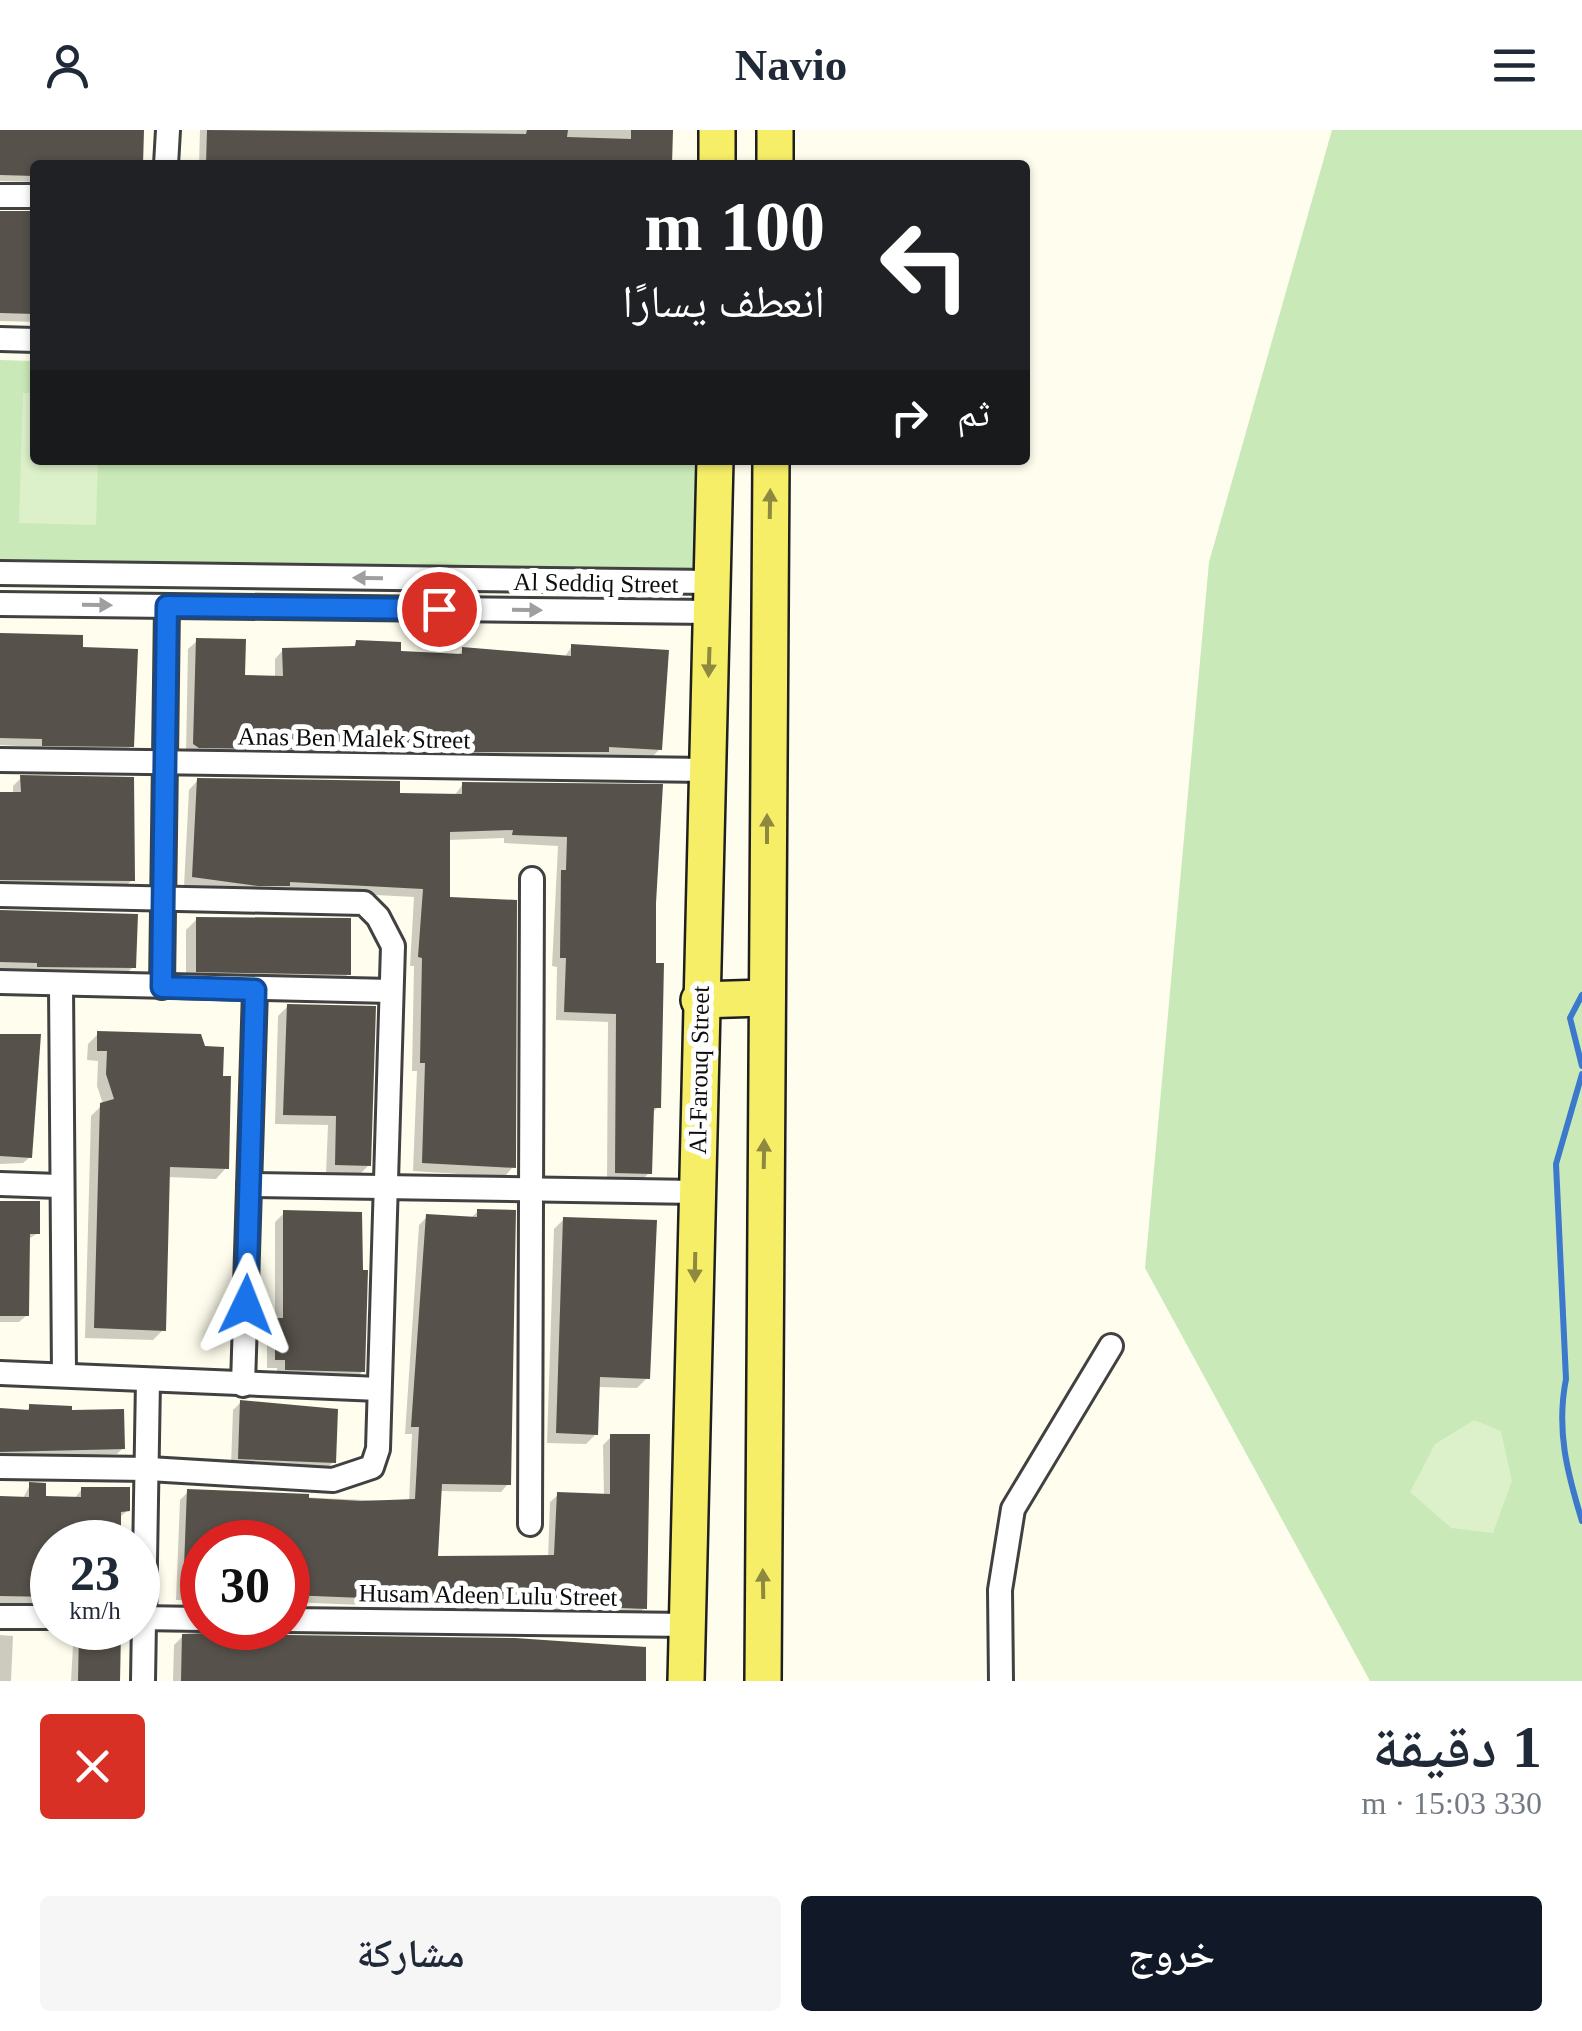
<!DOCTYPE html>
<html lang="ar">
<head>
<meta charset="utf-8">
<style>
  body { margin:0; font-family:"Times New Roman","Noto Naskh Arabic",serif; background:#f6f6f7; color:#1f2937; direction:rtl; height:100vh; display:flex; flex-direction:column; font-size:38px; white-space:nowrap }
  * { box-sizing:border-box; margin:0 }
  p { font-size:32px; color:#747a83 }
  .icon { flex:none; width:55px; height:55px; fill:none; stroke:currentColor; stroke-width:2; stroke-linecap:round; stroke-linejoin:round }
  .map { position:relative; height:1551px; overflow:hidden; direction:ltr }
  .panel { display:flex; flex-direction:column; background:#fff; flex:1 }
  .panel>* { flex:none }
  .guide { position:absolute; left:30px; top:30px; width:1000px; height:305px; border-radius:10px; box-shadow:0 2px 8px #0004; direction:rtl; background:#202124; color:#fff; overflow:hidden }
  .speed { position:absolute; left:30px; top:1390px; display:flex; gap:20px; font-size:50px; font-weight:700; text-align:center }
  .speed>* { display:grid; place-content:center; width:130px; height:130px; border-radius:50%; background:#fff; box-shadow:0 2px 8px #0004; line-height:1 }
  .speed small { font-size:25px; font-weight:400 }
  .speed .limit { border:15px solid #d22; background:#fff; color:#111 }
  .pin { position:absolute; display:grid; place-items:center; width:85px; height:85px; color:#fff; margin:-42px; border:5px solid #fff; border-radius:50%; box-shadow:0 2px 10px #0007 }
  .me { position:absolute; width:110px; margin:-55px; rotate:2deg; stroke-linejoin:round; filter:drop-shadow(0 0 8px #0008) }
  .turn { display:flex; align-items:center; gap:35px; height:210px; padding:0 40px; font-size:45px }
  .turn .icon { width:130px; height:130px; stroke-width:2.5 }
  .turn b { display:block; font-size:70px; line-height:85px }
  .then { display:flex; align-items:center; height:95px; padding:0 40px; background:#0003; gap:20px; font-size:38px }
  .round { display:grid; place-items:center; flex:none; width:105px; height:105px; border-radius:10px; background:#f6f6f7 }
  .summary { display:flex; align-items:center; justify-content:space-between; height:170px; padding:0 40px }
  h1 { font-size:60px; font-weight:600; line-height:75px }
  .button { display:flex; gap:20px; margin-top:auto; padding:20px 40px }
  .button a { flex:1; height:115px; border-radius:10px; background:#111827; color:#fff; font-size:40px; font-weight:600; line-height:115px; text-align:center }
  .button a+a { background:#f6f6f7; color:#1f2937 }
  header { display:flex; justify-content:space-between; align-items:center; height:130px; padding:0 40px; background:#fff; font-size:45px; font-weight:600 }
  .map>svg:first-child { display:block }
</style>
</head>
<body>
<header><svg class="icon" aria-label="menu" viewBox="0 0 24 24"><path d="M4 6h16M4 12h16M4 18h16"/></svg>Navio<svg class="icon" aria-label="person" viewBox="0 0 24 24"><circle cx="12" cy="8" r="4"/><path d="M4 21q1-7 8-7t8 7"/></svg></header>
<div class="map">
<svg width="1582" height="1551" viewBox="0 0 1582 1551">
  <rect width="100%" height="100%" fill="#fffeee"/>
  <g fill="#c9e9b8">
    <polygon points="1332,0 1582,0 1582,1551 1370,1551 1145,1138 1209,432"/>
    <polygon points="0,230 35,231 35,330 716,330 711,452 0,443"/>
  </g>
  <g fill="#dcf0ca">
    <polygon points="23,263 35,263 35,330 98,330 96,395 19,393"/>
    <polygon points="1474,1290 1501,1301 1512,1351 1493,1403 1451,1398 1410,1362 1435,1314"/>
  </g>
  <g fill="#0003">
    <polygon points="0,0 142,0 141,35 35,35 35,52 0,51"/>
    <polygon points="200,0 672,0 671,35 199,35"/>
    <polygon points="35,84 35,192 0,191 0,85"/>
    <polygon points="0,505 80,519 131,616 123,624 35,623 35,617 0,615"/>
    <polygon points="197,511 242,548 275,549 275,529 283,520 351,519 357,513 398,523 456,527 463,519 564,528 572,516 660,619 652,627 186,623 188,519"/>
    <polygon points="21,648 132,750 124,758 0,757 0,664 13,664 13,656"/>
    <polygon points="198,650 397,666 454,666 463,654 661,657 653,773 658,977 651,984 649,1043 640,1052 607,1052 608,892 556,890 557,837 552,836 558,716 504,713 504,708 448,710 447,769 513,1037 504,1047 413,1041 417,941 412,941 414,836 410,836 414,767 282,760 248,764 184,756 189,660"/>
    <polygon points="0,783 134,836 126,844 30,844 30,840 0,839"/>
    <polygon points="197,789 348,844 337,855 186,851 186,800"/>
    <polygon points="288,876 369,1035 359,1045 326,1044 328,995 275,994 278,886"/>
    <polygon points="98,904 226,1038 216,1049 168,1047 163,1200 153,1210 85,1208 91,986 103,974 97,956 98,931 87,930 88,914"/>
    <polygon points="0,906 30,1027 23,1033 0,1034"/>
    <polygon points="0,1073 38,1103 27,1110 27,1185 19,1192 0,1192"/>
    <polygon points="478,1081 508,1354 501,1362 439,1361 436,1428 548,1428 550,1372 558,1365 604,1366 603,1315 611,1307 644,1478 637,1486 288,1472 288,1412 202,1412 202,1470 176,1470 180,1370 188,1362 409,1372 412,1304 405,1304 419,1095 427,1087 470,1089"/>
    <polygon points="284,1083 363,1241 354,1250 277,1248 277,1238 267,1238 267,1200 275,1192 275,1092"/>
    <polygon points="564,1089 647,1248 637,1258 597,1257 596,1304 586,1314 547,1313 554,1099"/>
    <polygon points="241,1272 333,1332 325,1340 231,1336 233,1280"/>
    <polygon points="30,1277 70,1282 123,1318 117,1324 0,1329 0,1281 25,1282"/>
    <polygon points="30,1355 43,1368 74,1369 82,1359 128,1380 119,1388 118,1412 52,1412 52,1474 0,1474 0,1369 22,1370"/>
    <polygon points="74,1498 117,1498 117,1551 71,1551"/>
    <polygon points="216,1498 222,1498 222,1503 644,1551 173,1551 174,1515 183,1506 204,1506"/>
    <polygon points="0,1505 13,1506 11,1551 0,1551"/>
  </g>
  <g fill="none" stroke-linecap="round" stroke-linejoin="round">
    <g stroke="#3c78cb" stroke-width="6">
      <polyline points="1582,865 1570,888 1582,936"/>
      <path d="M1582,944l-26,90 10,215c-10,51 1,93 16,142"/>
    </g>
  </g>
  <g fill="#56514a">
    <polygon points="0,0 144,0 143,35 35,35 35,46 0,45"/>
    <polygon points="207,0 526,4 527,0 568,0 567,7 631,9 631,0 673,0 672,35 206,35"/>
    <polygon points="0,81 35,81 35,184 0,183"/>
    <polygon points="0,503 83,505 83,517 138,519 134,617 42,616 42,609 0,608"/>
    <polygon points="196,508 246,509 245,545 283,546 282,518 355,516 356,510 401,512 401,521 462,524 462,517 571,526 571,514 669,520 662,620 609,617 609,622 462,622 346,614 346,620 199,618 193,614"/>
    <polygon points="20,645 134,647 135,751 0,750 0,662 21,662"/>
    <polygon points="197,648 400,651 400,663 462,664 462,652 663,654 656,773 656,833 664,833 661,978 654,978 652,1044 615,1043 616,884 564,882 566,828 560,828 561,740 566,740 567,707 512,705 513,700 450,702 450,767 517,770 516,1038 422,1033 425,933 420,933 422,828 418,827 423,759 290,752 290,756 258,756 192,747"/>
    <polygon points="0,780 138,784 136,838 37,837 37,833 0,832"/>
    <polygon points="196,787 351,788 351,845 196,842"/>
    <polygon points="287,874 376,876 371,1036 335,1035 336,986 283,985"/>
    <polygon points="97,901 201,904 205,916 224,917 223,946 231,946 229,1039 170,1037 166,1201 94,1198 100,973 114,969 106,944 107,921 97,921"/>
    <polygon points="0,904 41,904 32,1028 0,1026"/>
    <polygon points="0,1071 40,1071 40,1104 30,1104 29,1186 0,1186"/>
    <polygon points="477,1079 516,1080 511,1355 442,1354 438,1426 554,1425 557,1362 610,1364 610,1304 650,1304 647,1479 288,1465 289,1412 202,1412 202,1464 183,1463 187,1359 309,1364 309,1368 361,1371 415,1369 419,1297 411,1297 426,1084 477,1087"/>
    <polygon points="283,1080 362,1082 363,1140 368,1140 365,1242 285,1240 285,1230 275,1230 275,1188 283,1188"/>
    <polygon points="563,1087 657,1090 650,1249 600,1247 598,1305 556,1303"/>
    <polygon points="240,1270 338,1279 336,1333 238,1329"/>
    <polygon points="29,1274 72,1276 72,1280 124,1279 125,1319 0,1322 0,1278 29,1280"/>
    <polygon points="29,1352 46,1353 46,1366 81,1367 81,1357 130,1357 130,1381 121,1382 121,1412 52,1412 52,1467 0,1466 0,1366 29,1367"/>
    <polygon points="277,1500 288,1505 515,1508 646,1517 646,1551 181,1551 182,1504"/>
    <polygon points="79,1501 121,1502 120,1551 78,1551"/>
  </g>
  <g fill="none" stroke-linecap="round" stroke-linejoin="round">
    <defs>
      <g id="minor">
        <polyline points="166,35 168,0"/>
        <polyline points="0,66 35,66"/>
        <polyline points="0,209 35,210"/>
        <polyline points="0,443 711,452"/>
        <polyline points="0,474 711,482"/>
        <polyline points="0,630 707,640"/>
        <polyline points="0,765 364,773 378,787 393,816 378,1319 372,1337 333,1350 149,1339 0,1337"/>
        <polyline points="0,852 391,861"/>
        <polyline points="61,855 64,1244"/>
        <polyline points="162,857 167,476"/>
        <polyline points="0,1054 59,1056"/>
        <polyline points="249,1055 697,1062"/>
        <polyline points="0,1243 379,1259"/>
        <polyline points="243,1255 255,860"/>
        <polyline points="530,1394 532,749"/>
        <polyline points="0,1487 52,1487"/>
        <polyline points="138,1488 202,1489"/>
        <polyline points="288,1490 688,1495"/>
        <polyline points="143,1551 148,1250"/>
        <polyline points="1001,1551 1000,1460 1013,1379 1111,1216"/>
      </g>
      <g id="primary">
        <polyline points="717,35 717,0"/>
        <polyline points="775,35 775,0"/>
        <polyline points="699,870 767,868"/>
        <polyline points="686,1551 715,330"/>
        <polyline points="763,1551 771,330"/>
      </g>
    </defs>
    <use href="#minor" stroke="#414141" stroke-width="28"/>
    <use href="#primary" stroke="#1f1f1f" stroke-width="40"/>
    <use href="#minor" stroke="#fff" stroke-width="22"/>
    <use href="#primary" stroke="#f6ee67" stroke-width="35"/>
  </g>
  <defs><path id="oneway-solid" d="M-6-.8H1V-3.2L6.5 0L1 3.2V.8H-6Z" transform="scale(2.5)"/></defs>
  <g fill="#8e893f">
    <use href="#oneway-solid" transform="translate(770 374) rotate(-89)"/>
    <use href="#oneway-solid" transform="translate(709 532) rotate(92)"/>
    <use href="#oneway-solid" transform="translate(767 699) rotate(-90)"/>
    <use href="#oneway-solid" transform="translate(764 1024) rotate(-89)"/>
    <use href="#oneway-solid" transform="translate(695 1137) rotate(91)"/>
    <use href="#oneway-solid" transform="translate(763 1454) rotate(-91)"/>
  </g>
  <g fill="#9f9f9f">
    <use href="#oneway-solid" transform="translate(368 448) rotate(-179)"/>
    <use href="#oneway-solid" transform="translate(97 475) rotate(1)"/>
    <use href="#oneway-solid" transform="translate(527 480) rotate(1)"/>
  </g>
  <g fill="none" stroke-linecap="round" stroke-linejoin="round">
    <defs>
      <polyline id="route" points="246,1175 255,860 162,857 167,476 439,479"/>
    </defs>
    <use href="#route" stroke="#114b97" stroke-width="25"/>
    <use href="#route" stroke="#1a73e8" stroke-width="18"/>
  </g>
  <g text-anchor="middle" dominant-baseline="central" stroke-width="10" stroke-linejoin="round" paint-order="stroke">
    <g font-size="25" fill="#0e0e0e" stroke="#fff">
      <text transform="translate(596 453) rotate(1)">Al Seddiq Street</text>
      <text transform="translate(354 608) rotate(1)">Anas Ben Malek Street</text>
      <text transform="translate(699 940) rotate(-89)">Al-Farouq Street</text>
      <text transform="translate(488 1465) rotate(1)">Husam Adeen Lulu Street</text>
    </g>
  </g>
</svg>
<div class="speed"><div>23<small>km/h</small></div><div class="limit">30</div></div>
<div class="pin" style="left:439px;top:479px;background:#d93025"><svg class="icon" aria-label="arrive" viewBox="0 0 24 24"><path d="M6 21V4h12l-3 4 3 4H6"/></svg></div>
<svg class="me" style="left:246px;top:1175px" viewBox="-20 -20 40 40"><path d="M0-17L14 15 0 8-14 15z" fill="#1a73e8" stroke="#fff" stroke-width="4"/></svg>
<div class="guide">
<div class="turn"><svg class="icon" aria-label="left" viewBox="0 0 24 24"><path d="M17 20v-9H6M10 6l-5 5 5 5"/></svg><div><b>100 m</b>انعطف يسارًا</div></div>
<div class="then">ثم<svg class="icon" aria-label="right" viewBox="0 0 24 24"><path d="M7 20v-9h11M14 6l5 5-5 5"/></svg></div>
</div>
</div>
<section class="panel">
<div class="summary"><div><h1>1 دقيقة</h1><p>330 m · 15:03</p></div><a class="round" style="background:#d93025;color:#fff"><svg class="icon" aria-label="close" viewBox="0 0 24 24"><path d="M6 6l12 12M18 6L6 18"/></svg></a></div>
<div class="button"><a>خروج</a><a>مشاركة</a></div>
</section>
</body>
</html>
